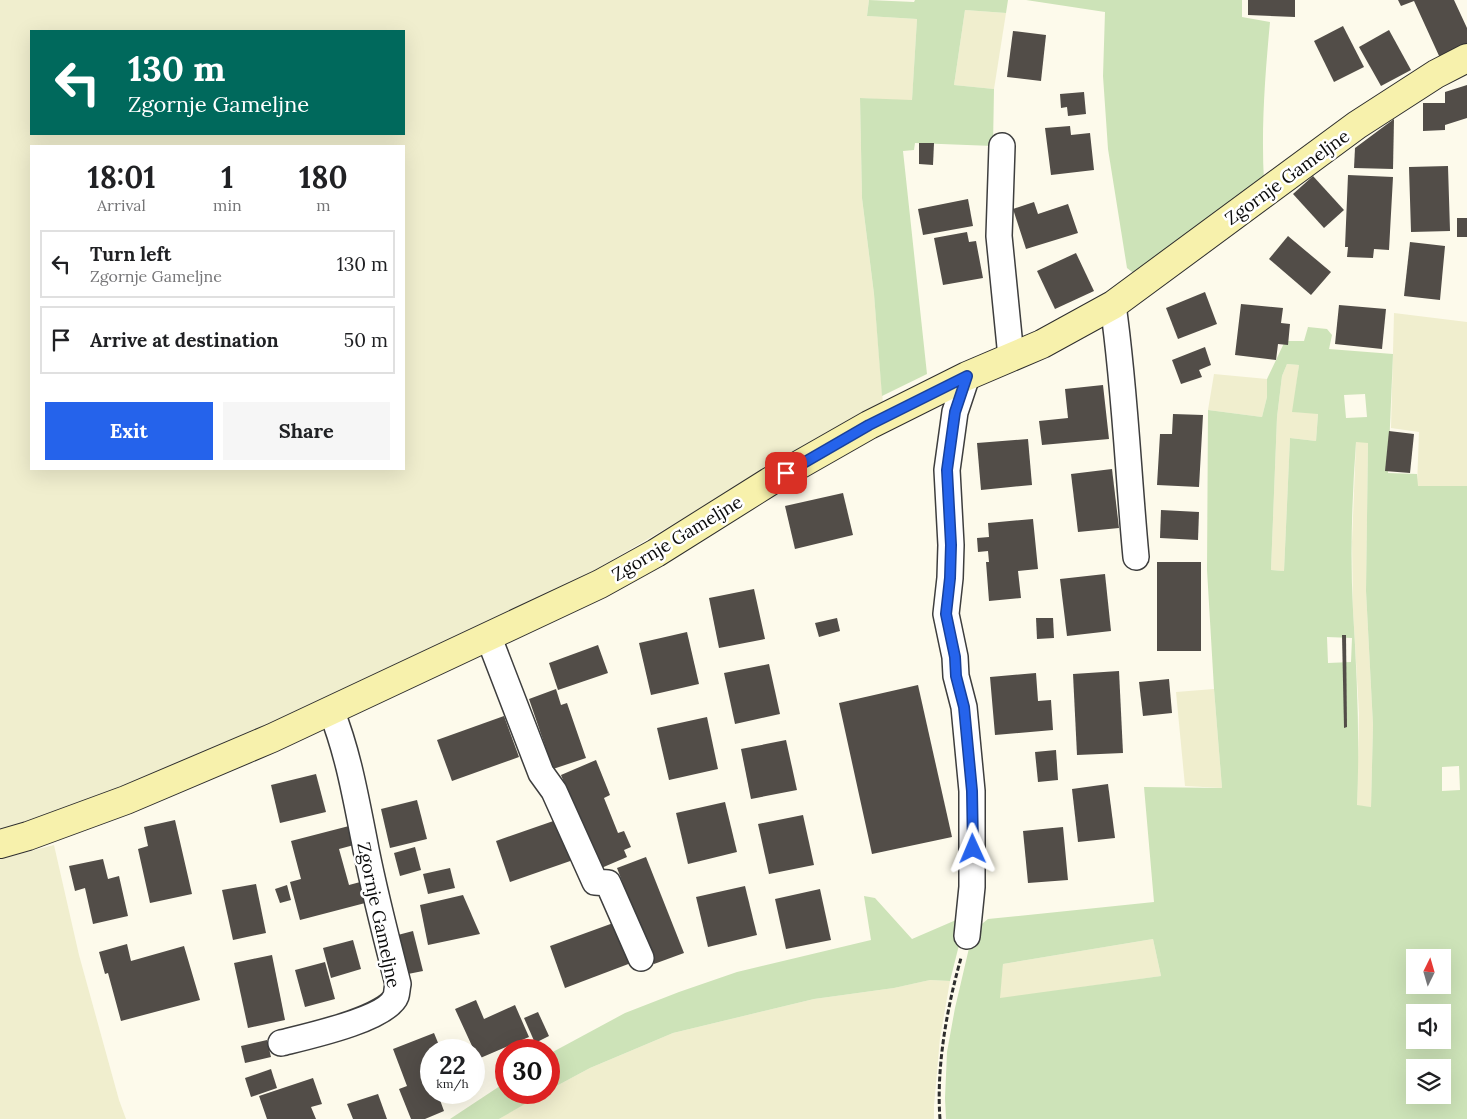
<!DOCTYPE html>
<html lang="en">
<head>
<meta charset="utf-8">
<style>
  body { margin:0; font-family:Lora,serif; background:#f6f6f6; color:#202124; height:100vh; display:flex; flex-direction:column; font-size:19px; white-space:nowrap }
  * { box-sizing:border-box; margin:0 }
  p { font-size:16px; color:#757577 }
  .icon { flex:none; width:28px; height:28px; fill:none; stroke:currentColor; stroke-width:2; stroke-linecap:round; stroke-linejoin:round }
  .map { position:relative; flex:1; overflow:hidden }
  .sheet { position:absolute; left:30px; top:145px; width:375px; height:325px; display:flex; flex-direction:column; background:#fff; border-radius:0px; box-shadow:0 5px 20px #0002 }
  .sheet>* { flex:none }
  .banner { position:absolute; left:30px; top:30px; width:375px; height:105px; border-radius:0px; box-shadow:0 5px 20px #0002; background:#00695c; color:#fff; overflow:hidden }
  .needle { width:32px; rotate:5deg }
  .buttons { position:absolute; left:1406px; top:949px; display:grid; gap:10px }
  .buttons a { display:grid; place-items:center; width:45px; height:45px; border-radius:0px; background:#fff; box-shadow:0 5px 20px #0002; font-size:25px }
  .speed { position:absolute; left:420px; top:1039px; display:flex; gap:10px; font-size:25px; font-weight:700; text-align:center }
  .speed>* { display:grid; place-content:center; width:65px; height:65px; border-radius:50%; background:#fff; box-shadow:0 5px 20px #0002; line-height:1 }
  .speed small { font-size:12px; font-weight:400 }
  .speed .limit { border:8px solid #d22; background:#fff; color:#111 }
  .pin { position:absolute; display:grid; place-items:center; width:42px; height:42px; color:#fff; margin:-21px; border-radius:10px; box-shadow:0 2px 8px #0006 }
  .me { position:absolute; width:55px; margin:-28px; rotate:359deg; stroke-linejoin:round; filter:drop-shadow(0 0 4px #0008) }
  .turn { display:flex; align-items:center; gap:18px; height:105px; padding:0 15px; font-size:22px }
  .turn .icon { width:65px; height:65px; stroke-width:2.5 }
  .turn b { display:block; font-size:35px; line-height:42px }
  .eta { display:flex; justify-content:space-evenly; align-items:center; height:85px; text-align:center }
  .eta b { font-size:30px; font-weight:800; line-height:35px }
  .cta { display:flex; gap:10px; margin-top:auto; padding:10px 15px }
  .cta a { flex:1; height:58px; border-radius:0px; background:#2563eb; color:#fff; font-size:20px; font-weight:800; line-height:58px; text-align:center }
  .cta a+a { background:#f6f6f6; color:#202124 }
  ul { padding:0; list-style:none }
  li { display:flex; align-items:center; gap:15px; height:68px; margin:0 10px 8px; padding:0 5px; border:2px solid #e0e0e0; border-radius:0px }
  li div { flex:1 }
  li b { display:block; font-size:19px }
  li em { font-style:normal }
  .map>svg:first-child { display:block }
</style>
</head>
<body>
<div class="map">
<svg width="1467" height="1119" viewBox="0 0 1467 1119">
  <rect width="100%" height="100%" fill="#fdfaeb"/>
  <g fill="#f0eece" fill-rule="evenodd">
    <path d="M0,0h869l-2,16 50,3 -5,82 -52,-3 2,100 12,96 9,110 -136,77 -188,110 -305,142 -133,54 -121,44zM31,31h373v103h-373zM31,146h373v323h-373z"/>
    <polygon points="965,10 1006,13 994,89 954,85"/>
    <polygon points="1394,313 1467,322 1467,486 1417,486 1419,432 1391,428"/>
    <polygon points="1287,364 1299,365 1293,412 1318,413 1316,441 1290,438 1284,571 1271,570 1277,417 1282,376"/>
    <polygon points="1214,374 1267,379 1267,397 1262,417 1208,410"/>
    <polygon points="1356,442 1368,442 1366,591 1373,725 1371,807 1357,806 1359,713 1353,610 1352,542"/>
    <polygon points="1214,689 1222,788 1185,786 1176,692"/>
    <polygon points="54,845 79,955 119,1100 126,1119 0,1119 0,859"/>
    <polygon points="1153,939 1161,976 999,999 1003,964"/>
    <polygon points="930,980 950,981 940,1038 934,1106 934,1119 499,1119 537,1096 549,1092 549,1090 590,1068 673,1033 814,999 894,988"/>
  </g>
  <g fill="#cde3b8" fill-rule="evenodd">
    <polygon points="869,0 914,2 915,0 1008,0 1006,13 965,10 954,85 994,89 993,146 915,143 914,150 903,151 927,374 882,396 874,294 862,198 860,98 912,100 917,19 867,16"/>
    <path d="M1026,0h216v17l28,5c-5,54 -9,106 -6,160l-128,93 -9,-7 -19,-119 -5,-73 2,-64z"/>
    <path d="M1308,327l19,2 5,6 -3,14 64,5 -5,119 29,1 1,12h49v633h-521l-1,-21 2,-46 8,-44 18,-77 15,-12 166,-17 -10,-115 78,1 -8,-99 -7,-119 1,-160 54,7 5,-20v-18l18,-38h19zM1287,364l12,1 -7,47 26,2 -2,27 -26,-3 -6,133 -13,-1 6,-153 5,-41zM1365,394l2,23 -21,1 -2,-23zM1356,442l12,1 -2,148 7,134 -2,82 -14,-2c3,-65 0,-129 -4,-195 -3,-56 -1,-112 3,-168zM1327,637l25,1 -1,24 -23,1zM1459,766l1,24 -18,1v-24zM1153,939l8,37 -161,22 3,-34zM1415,958h27v27h-27zM1415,1012h27v28h-27zM1415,1068h27v27h-27z"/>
    <polygon points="864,896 875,898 912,939 963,917 961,937 950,981 930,980 894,988 814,999 673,1033 590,1068 549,1090 549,1054 625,1013 679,992 737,972 871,940"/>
    <polygon points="506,1082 506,1092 544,1093 499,1119 450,1119"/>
  </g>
  <g fill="#524d48">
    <polygon points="1248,0 1295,0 1295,17 1248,15"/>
    <polygon points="1398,0 1454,0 1467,28 1467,45 1440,58 1414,1 1401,6"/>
    <polygon points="1343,26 1364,67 1334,82 1314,41"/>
    <polygon points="1389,30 1411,70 1381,86 1359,47"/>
    <polygon points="1013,31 1046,35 1041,81 1007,77"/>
    <polygon points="1467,85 1467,118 1445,125 1445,130 1423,131 1423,103 1445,103 1445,92"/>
    <polygon points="1084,92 1086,114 1068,116 1067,107 1061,108 1060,94"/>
    <polygon points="1394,119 1393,169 1354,168 1355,148"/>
    <polygon points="1070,126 1071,135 1090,133 1094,170 1051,175 1045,128"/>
    <polygon points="919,143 934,143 933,165 919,164"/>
    <polygon points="1448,166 1450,231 1411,232 1409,167"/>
    <polygon points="1348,175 1393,177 1389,250 1374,249 1373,258 1347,257 1348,247 1345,247"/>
    <polygon points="1313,176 1344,210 1324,228 1293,194"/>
    <polygon points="968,199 973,226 923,235 918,209"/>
    <polygon points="1034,202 1038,214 1068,204 1078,233 1026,249 1013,209"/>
    <rect x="1457" y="218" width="10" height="19"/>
    <polygon points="967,232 969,242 976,241 983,278 943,285 934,238"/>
    <polygon points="1288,236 1331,272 1311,295 1269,259"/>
    <polygon points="1410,242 1445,246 1440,300 1404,296"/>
    <polygon points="1076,253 1094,291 1055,309 1037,271"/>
    <polygon points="1205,292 1217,324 1178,339 1166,308"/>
    <polygon points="1241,304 1283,308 1281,323 1290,324 1288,345 1278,344 1276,360 1235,355"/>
    <polygon points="1339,305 1386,309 1382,349 1335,344"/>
    <polygon points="1205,347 1211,365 1199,370 1202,377 1181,384 1172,360"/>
    <polygon points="1103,385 1109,439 1042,445 1039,421 1068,418 1065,389"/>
    <polygon points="1173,414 1203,415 1199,487 1157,485 1160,434 1172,434"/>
    <polygon points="1389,431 1414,434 1410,473 1385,471"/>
    <polygon points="1028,439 1032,485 981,490 977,443"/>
    <polygon points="1112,469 1119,528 1078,532 1071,474"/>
    <polygon points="843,493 853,535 795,549 785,506"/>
    <polygon points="1161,510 1199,512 1198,540 1160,538"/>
    <polygon points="1033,519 1038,569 1018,571 1021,598 989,601 986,562 989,562 988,551 978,552 977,538 989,537 988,523"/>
    <rect x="1157" y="562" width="44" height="89"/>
    <polygon points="1105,574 1111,631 1067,636 1060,579"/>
    <polygon points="754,589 765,639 719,648 709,598"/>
    <polygon points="837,618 840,631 819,637 815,623"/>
    <polygon points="1036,618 1053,618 1054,638 1037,639"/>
    <polygon points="687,632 699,684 651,695 639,643"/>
    <polygon points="1342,635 1346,635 1347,727 1344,728"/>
    <polygon points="598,645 608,673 558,690 549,663"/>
    <polygon points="769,664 780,714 735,724 724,673"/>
    <polygon points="1119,671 1123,753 1077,755 1073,674"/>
    <polygon points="1036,673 1038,701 1051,700 1053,730 995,735 990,677"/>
    <polygon points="1169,679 1172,713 1143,716 1139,682"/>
    <polygon points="918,685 952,837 872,854 839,703"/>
    <polygon points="556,689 561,705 567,703 586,758 553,769 529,699"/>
    <polygon points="504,716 519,757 452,781 437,740"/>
    <polygon points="707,717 718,769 669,780 657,728"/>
    <polygon points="786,740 797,790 751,799 741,749"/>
    <polygon points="1056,750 1058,780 1038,782 1035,752"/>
    <polygon points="596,760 610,795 604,798 618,833 624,831 631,847 624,850 627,857 599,869 561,775"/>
    <polygon points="316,774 326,812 280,823 271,785"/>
    <polygon points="1108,784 1115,838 1078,842 1072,789"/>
    <polygon points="417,800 427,839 390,848 381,809"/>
    <polygon points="725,802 737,852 688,864 676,813"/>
    <polygon points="803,815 814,865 769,874 758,824"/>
    <polygon points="562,818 576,859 510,882 496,841"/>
    <polygon points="175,820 192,894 150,903 138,849 148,846 144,827"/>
    <polygon points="349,826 354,845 339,849 349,885 364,881 369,902 300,920 290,882 301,879 291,841"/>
    <polygon points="1063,827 1068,880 1028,883 1023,831"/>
    <polygon points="415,847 421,870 400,876 394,853"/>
    <polygon points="646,857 684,953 654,964 617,868"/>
    <polygon points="103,859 108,879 119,876 128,916 93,924 85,888 75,891 69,866"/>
    <polygon points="450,868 455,888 428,894 423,874"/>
    <polygon points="256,884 266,933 233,940 222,890"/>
    <polygon points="287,885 291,900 280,903 275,889"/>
    <polygon points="745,886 757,935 708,947 696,897"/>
    <polygon points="820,889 831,940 786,949 775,899"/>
    <polygon points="463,895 480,934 428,945 420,905"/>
    <polygon points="616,922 631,963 565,988 550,946"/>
    <polygon points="413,931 423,971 403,975 394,936"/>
    <polygon points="353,940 361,969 331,978 323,948"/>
    <polygon points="127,944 131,961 184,946 200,1000 121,1021 108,973 105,974 99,952"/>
    <polygon points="272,955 285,1020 248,1028 234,963"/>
    <polygon points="325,962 335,999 305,1007 295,970"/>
    <polygon points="476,1000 484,1019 515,1005 529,1037 478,1059 455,1009"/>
    <polygon points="538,1012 549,1036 535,1043 524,1018"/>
    <polygon points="434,1033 441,1050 431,1050 431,1092 459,1093 440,1100 444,1111 425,1119 411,1119 399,1089 407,1086 393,1049"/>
    <polygon points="267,1040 271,1057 245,1063 241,1046"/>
    <polygon points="271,1069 277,1088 251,1097 245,1078"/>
    <polygon points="313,1078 322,1104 311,1107 316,1119 267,1119 259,1096"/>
    <polygon points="378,1094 387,1119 353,1119 347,1104"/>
  </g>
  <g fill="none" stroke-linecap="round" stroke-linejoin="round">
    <defs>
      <g id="street">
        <polyline points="1002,146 999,236 1011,357"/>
        <path d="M1113,305c12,83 15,168 23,252"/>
        <polyline points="489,638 541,773 554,791 595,882 608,883 641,958"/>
        <polyline points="967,936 972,887 972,791 964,707 956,676 955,657 946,614 950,578 951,545 947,470 955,412 967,376"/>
        <path d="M281,1043c24,-6 107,-24 115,-47 1,-3 1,-8 2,-12 -12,-48 -25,-96 -34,-145 -9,-45 -16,-86 -33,-129"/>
      </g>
      <polyline id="secondary" points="0,844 28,836 126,800 272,738 600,584 656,553 769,482 869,425 967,376 1042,344 1113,305 1357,125 1436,74 1467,58"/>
    </defs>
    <use href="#street" stroke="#3e3e3e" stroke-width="28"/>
    <use href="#secondary" stroke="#2d2d2d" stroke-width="30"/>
    <path stroke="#2d2d2d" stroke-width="3" stroke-dasharray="5 2.5" stroke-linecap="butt" d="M940,1119c-4,-51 7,-112 21,-161"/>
    <use href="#street" stroke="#fff" stroke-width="25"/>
    <use href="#secondary" stroke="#f7f1ac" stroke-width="28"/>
  </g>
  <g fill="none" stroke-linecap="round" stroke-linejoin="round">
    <defs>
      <polyline id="route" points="786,473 869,425 967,376 955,412 947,470 951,545 950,578 946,614 955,657 956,676 964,707 972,791 973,849"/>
    </defs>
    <use href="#route" stroke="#184099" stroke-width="12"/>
    <use href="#route" stroke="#2563eb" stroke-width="9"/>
  </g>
  <g text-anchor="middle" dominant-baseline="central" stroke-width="5" stroke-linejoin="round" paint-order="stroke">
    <g font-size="18" fill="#0b0b0b" stroke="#fff">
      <text transform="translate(1287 177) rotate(-36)">Zgornje Gameljne</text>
      <text transform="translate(677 538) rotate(-31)">Zgornje Gameljne</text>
      <text transform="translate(379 915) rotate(78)">Zgornje Gameljne</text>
    </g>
  </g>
</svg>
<div class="buttons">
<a><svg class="needle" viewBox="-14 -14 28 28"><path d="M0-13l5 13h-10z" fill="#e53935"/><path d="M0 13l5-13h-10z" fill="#757577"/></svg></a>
<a><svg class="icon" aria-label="sound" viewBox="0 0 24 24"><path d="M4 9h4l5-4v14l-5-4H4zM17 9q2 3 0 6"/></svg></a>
<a><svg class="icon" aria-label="layers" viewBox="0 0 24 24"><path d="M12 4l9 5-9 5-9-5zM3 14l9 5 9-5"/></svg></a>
</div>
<div class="speed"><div>22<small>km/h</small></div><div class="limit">30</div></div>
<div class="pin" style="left:786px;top:473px;background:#d93025"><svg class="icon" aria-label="arrive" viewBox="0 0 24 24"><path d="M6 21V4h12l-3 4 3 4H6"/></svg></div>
<svg class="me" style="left:973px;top:849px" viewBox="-20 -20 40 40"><path d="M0-17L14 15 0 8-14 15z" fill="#2563eb" stroke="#fff" stroke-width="4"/></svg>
<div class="banner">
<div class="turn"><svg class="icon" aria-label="left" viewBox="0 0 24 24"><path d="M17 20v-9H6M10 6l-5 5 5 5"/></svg><div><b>130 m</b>Zgornje Gameljne</div></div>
</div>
<section class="sheet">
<div class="eta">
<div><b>18:01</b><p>Arrival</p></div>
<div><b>1</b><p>min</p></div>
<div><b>180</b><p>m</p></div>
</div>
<ul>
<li><svg class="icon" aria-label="left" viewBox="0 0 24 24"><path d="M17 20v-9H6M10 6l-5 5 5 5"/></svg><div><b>Turn left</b><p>Zgornje Gameljne</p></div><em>130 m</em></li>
<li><svg class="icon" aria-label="arrive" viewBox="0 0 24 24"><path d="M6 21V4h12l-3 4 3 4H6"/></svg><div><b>Arrive at destination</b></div><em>50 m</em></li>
</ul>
<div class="cta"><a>Exit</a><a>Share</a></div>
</section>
</div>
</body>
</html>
